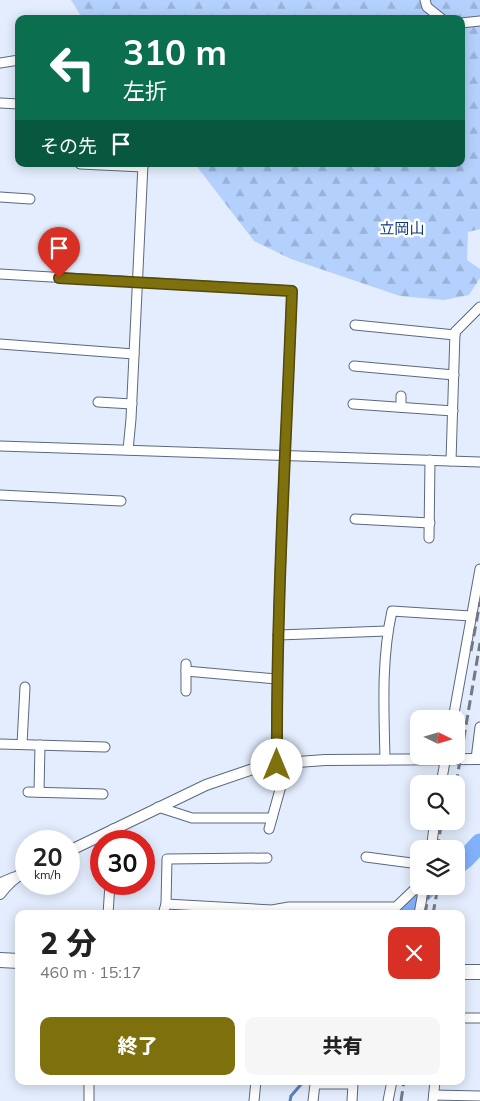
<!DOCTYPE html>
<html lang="ja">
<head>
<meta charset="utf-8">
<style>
  body { margin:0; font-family:Mulish,"Noto Sans JP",sans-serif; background:#f6f6f6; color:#222; height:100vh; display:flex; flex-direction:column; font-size:19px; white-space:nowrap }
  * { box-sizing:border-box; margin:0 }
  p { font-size:16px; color:#767676 }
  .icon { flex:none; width:28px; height:28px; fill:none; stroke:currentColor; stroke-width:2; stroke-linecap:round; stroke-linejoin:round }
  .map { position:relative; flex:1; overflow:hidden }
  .details { position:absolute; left:15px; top:910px; width:450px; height:175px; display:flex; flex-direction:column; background:#fff; border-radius:10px; box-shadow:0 2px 12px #0003 }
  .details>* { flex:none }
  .top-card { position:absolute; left:15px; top:15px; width:450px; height:152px; border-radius:10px; box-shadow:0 2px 12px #0003; background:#0b6e4f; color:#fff; overflow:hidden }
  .needle { width:32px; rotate:95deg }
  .tools { position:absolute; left:410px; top:710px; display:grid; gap:10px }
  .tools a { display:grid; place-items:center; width:55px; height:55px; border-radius:10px; background:#fff; box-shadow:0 2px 12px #0003; font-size:25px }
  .speed { position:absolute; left:15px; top:830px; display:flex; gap:10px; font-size:25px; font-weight:700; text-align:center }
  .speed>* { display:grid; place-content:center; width:65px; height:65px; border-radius:50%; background:#fff; box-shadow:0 2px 12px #0003; line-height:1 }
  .speed small { font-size:12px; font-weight:400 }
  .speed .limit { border:8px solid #d22; background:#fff; color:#111 }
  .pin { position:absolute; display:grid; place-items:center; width:42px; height:42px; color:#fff; margin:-51px -21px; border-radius:50% 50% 50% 0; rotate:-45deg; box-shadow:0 0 5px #0007 }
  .pin .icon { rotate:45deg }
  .me { position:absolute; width:55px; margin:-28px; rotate:0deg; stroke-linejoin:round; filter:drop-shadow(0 0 4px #0008) }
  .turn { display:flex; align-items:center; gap:18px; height:105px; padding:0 25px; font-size:22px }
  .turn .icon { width:65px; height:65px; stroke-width:2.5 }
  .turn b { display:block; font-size:35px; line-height:42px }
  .then { display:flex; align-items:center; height:48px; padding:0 25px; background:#0003; gap:10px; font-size:19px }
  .round { display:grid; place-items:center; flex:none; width:52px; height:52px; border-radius:10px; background:#f6f6f6 }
  .overview { display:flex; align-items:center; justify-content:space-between; height:85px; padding:0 25px }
  h1 { font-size:30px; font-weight:800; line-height:38px }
  .cta { display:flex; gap:10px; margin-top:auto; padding:10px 25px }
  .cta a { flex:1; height:58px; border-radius:10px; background:#7f700e; color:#fff; font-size:20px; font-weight:800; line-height:58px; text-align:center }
  .cta a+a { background:#f6f6f6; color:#222 }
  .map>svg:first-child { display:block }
</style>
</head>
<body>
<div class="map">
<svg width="480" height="1101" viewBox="0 0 480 1101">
  <defs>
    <pattern id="forest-firs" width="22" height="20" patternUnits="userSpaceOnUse" patternTransform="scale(1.25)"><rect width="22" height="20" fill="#b4d1fd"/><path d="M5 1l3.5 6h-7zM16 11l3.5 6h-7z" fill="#99b2d8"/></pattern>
  </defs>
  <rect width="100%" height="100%" fill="#e3edfd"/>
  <polygon fill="url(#forest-firs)" points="71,0 480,0 480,229 468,232 467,260 480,269 480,278 469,295 444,300 400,296 291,259 254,241 195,164 461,164 461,19 83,19"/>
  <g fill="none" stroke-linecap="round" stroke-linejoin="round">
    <polyline stroke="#5d80b6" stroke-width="3" points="290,1101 291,1096 304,1081"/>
    <g stroke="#82b1fc" stroke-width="19">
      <polyline points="456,866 466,858 480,843"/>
      <polyline points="404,914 408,905 430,886"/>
    </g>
    <defs>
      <g id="minor">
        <polyline points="425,0 427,7 442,19"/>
        <polyline points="461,23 480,21"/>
        <polyline points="0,63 19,60"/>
        <polyline points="0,103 19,104"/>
        <polyline points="80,164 143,167"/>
        <polyline points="0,197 30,199"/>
        <path d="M0,274l292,17c-6,158 -16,316 -15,474"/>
        <polyline points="355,325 455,335"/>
        <polyline points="0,344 134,354"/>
        <polyline points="354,366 454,375"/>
        <polyline points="98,402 132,404"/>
        <polyline points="353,404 453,411"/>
        <polyline points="401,407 401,396"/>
        <polyline points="0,446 480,462"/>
        <polyline points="128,450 131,419 143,164"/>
        <polyline points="451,461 455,332 480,307"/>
        <polyline points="0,495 121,501"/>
        <polyline points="355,519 430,523"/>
        <polyline points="429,538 430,460"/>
        <polyline points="278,635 387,631"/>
        <polyline points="186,671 276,679"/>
        <polyline points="186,691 186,664"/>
        <polyline points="453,719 480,569"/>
        <polyline points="0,744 105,747"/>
        <polyline points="22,744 25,687"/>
        <polyline points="476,759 480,727"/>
        <path d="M385,760c-1,-49 -4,-100 7,-149l79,5"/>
        <polyline points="441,784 446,756"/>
        <polyline points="28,792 103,794"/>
        <polyline points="39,792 40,745"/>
        <polyline points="158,807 192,818 272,818"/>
        <polyline points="269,829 281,786 284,763"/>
        <polyline points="112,841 113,829"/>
        <polyline points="431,849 435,821"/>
        <polyline points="366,857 419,864"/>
        <polyline points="0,883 14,877"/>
        <polyline points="166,904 272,910 289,907 396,907 419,885"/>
        <polyline points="108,914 110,884"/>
        <polyline points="163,914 166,904 167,859 267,858"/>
        <polyline points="419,914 424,886"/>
        <polyline points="461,1018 480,1018"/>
        <polyline points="434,1095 480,1096"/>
        <polyline points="89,1101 89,1081"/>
        <polyline points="254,1101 256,1081"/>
        <polyline points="313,1101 315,1084 353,1084 352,1101"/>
        <polyline points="388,1101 392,1081"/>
        <polyline points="433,1101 435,1081"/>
      </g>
      <g id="tertiary">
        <polyline points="69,851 206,785 256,768 284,763 325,760 480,759"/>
        <path d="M0,894c8,-11 15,-17 26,-23"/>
      </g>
      <g id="primary">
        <polyline points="0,960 19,961"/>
        <polyline points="461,972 480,972"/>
      </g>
    </defs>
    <use href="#minor" stroke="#5a6980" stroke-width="11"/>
    <use href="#tertiary" stroke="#5a6980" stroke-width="12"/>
    <use href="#primary" stroke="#5a6980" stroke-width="16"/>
    <use href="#minor" stroke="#fff" stroke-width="9"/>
    <use href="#tertiary" stroke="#fff" stroke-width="10"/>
    <use href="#primary" stroke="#fff" stroke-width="14"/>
    <g stroke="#727985" stroke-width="3" stroke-dasharray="10 5" stroke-linecap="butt">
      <polyline points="471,651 480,602"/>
      <polyline points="456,784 480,643"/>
      <polyline points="437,849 442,821"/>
      <polyline points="425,914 430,886"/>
      <polyline points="433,914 438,886"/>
      <polyline points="401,1101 404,1081"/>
    </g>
  </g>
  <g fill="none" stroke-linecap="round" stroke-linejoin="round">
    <defs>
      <path id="route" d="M59,278l233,13c-6,158 -16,316 -15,474"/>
    </defs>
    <use href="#route" stroke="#534909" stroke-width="12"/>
    <use href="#route" stroke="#7f700e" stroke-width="9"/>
  </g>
  <g text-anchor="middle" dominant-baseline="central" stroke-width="5" stroke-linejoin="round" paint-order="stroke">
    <g font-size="15" fill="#0f3879" stroke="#fff">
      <text x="402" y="228">立岡山</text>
    </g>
  </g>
</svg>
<div class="tools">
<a><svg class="needle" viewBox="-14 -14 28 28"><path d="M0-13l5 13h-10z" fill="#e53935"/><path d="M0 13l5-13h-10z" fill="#767676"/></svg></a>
<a><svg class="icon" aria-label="search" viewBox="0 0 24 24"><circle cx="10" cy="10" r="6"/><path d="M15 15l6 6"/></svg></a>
<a><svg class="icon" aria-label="layers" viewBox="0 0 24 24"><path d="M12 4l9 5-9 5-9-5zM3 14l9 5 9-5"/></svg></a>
</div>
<div class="speed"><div>20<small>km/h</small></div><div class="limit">30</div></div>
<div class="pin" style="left:59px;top:278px;background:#d93025"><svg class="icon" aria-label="arrive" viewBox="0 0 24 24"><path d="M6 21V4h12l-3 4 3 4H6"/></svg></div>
<svg class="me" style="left:277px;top:765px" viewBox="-20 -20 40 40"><circle r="19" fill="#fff"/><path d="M0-13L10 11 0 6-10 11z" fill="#7f700e"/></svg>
<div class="top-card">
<div class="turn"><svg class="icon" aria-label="left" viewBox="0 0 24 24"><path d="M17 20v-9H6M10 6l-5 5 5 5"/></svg><div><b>310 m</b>左折</div></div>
<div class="then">その先<svg class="icon" aria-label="arrive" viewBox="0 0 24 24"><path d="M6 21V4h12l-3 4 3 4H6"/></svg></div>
</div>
<section class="details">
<div class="overview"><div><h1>2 分</h1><p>460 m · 15:17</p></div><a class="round" style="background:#d93025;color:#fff"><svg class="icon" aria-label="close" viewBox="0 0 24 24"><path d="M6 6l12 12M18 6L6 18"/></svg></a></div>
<div class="cta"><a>終了</a><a>共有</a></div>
</section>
</div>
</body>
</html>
